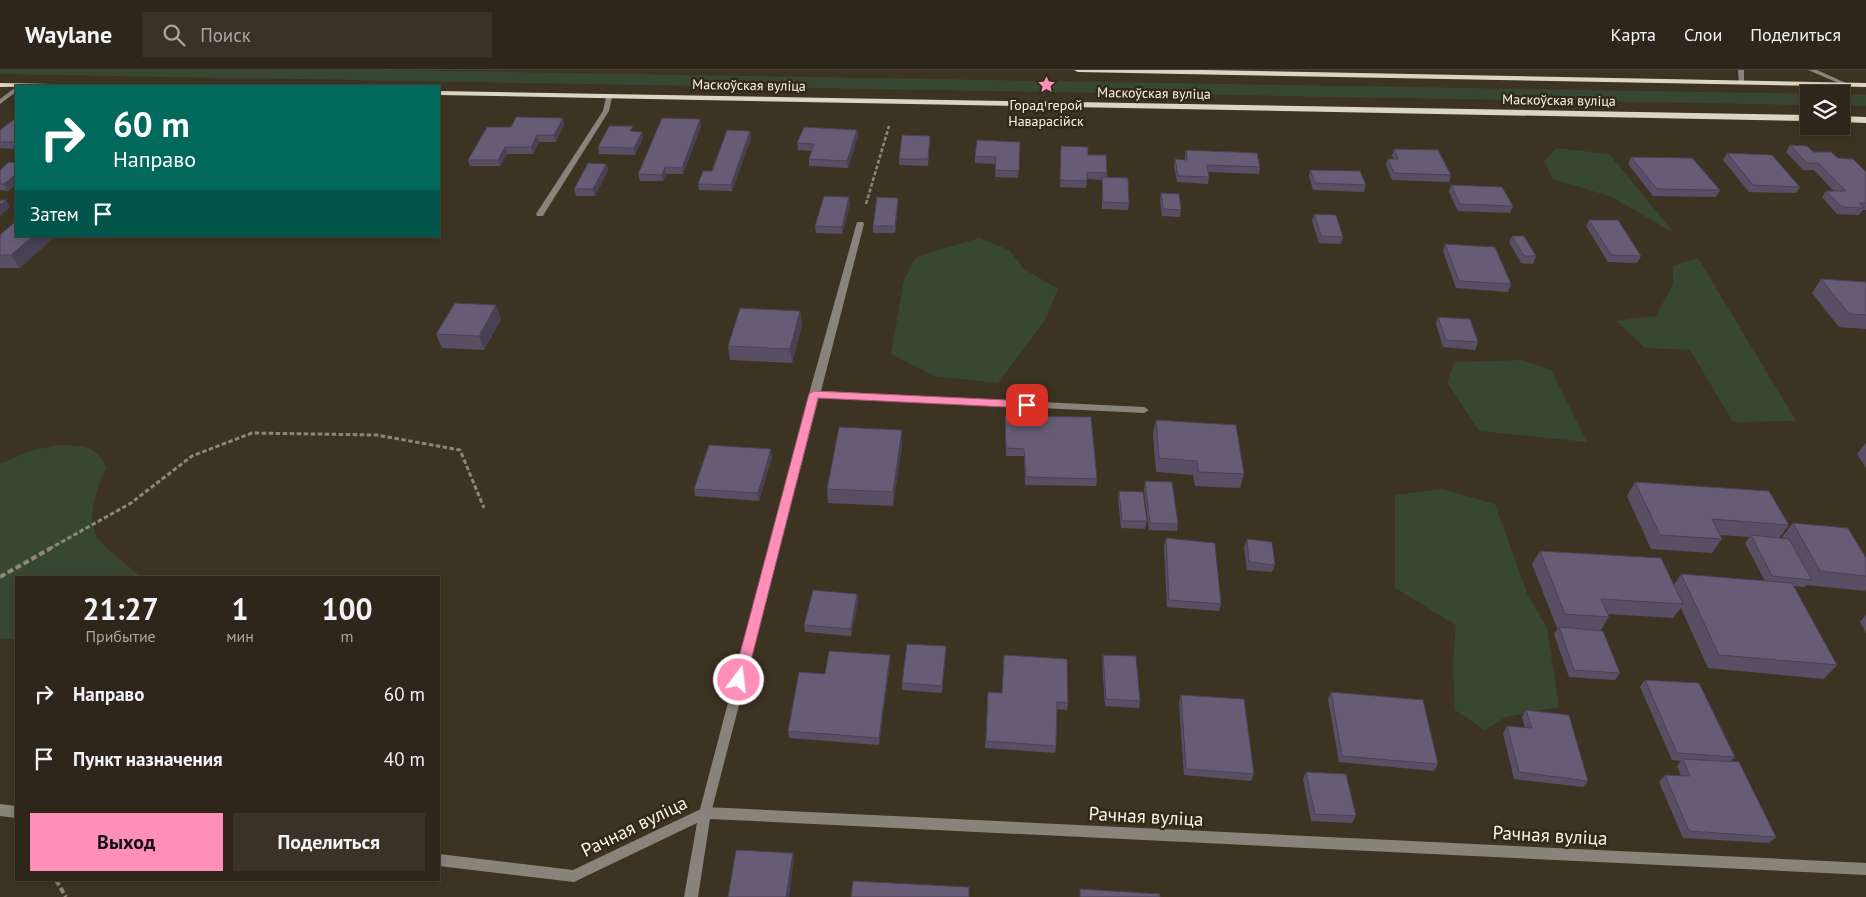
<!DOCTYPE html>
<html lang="ru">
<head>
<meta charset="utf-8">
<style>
  body { margin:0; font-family:"PT Sans",sans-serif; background:#3a3227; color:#f1f3f6; height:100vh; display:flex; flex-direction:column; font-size:19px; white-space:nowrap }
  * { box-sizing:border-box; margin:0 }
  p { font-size:16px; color:#a7a5a2 }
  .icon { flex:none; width:28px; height:28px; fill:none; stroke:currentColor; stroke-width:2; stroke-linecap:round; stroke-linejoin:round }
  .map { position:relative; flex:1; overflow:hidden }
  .details { position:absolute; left:15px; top:506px; width:425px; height:305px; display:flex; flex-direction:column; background:#2e261a; border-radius:0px; box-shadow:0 2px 8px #0003,0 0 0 1px #494339 }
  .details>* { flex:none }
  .hud { position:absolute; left:15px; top:15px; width:425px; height:152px; border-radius:0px; box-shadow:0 2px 8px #0003,0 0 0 1px #494339; background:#00695c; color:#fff; overflow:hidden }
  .controls { position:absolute; left:1800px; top:15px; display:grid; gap:10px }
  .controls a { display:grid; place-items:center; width:50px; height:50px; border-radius:0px; background:#2e261a; box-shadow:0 2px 8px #0003,0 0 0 1px #494339; font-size:25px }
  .pin { position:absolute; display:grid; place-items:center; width:42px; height:42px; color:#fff; margin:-21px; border-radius:10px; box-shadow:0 2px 8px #0006 }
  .me { position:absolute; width:55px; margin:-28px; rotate:15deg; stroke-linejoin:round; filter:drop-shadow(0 0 4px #0008) }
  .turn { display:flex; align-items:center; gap:18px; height:105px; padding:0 15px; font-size:22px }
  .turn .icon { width:65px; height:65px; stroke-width:2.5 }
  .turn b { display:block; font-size:35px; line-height:42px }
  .then { display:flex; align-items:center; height:48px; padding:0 15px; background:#0003; gap:10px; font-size:19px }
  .eta { display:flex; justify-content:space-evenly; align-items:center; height:85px; text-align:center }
  .eta b { font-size:30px; font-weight:800; line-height:35px }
  .cta { display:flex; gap:10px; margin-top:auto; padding:10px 15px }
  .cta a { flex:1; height:58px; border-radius:0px; background:#ff8eb9; color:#111; font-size:20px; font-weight:800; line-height:58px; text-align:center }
  .cta a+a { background:#3a3227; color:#f1f3f6 }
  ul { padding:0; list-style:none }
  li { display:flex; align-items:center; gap:15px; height:65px; padding:0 15px }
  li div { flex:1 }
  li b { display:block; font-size:19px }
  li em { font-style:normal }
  header { display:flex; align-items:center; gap:30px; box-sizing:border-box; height:70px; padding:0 25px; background:#2e261a; border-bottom:1px solid #494339 }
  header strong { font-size:24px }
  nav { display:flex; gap:28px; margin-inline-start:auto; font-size:18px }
  .search { width:350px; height:45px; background:#3a3227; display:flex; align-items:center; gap:12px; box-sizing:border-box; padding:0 18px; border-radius:0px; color:#a7a5a2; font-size:19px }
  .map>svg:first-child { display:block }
</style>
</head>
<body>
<header>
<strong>Waylane</strong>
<div class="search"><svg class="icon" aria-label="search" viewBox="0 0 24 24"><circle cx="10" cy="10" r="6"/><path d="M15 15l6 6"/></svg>Поиск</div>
<nav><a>Карта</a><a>Слои</a><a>Поделиться</a></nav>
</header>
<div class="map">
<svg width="1866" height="827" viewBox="0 0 1866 827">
  <rect width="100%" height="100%" fill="#3d3322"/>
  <g fill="#384732">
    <polygon points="0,0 388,0 1823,24 1809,24 1809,35 0,4"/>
    <polygon points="1841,24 1866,25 1866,36 1841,35"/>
    <polygon points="1556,78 1609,84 1675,164 1612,127 1553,109 1544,91"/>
    <polygon points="979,168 1009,180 1024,199 1058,219 1045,250 998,313 934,306 891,284 904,210 916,187"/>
    <polygon points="1698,188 1796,351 1733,352 1690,280 1645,278 1616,251 1656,246 1673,214 1673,196"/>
    <polygon points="1522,290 1551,300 1587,372 1479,361 1447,312 1455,292"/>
    <path d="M60,375c23,1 35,-1 46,22 -8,21 -20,46 -10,68 4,10 37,35 46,42l-126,1v61h-16v-175l33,-14z"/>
    <polygon points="1443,419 1495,434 1528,526 1547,558 1559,637 1506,647 1485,660 1455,640 1453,592 1456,555 1395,518 1395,425"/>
  </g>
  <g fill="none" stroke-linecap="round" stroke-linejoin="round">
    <polyline stroke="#8f8678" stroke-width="2.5" stroke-dasharray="4 2" stroke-linecap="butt" points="866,134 889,56"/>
    <polyline stroke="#8f8678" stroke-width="3" stroke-dasharray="4.5 2.5" stroke-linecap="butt" points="49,479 131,433 192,386 252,363 377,365 460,380 484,438"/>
    <g stroke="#8f8678" stroke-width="4" stroke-dasharray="6 3" stroke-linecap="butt">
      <polyline points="0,507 51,478"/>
      <polyline points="56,810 66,827"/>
    </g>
    <g fill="#88847c" fill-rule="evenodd">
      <polygon points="1738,0 1744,0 1744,14 1739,13"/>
      <polygon points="1808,0 1817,0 1848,14 1843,15"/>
      <polygon points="609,25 612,27 609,41 544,144 543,146 537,146 536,144 603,41 606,27"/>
      <polygon points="857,152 863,152 864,154 821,321 1144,337 1149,340 1144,343 819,327 711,743 710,747 705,749 700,747 699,743 809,324"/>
    </g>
    <g fill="#88847c" fill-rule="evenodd">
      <polygon points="16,17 16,22 0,34 0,29"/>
      <polygon points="0,734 16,736 16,748 0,746"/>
      <polygon points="705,737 1866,793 1866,805 710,749 698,827 684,827 697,753 574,812 439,796 439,784 573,800"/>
    </g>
    <g fill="#dbd5c2" fill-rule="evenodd">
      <polygon points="1074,0 1203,0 1866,13 1866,17 1078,2"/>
      <polygon points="0,13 51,14 55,16 0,17"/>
      <polygon points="439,21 1809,45 1809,51 439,25"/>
      <polygon points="1841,46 1866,47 1866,53 1841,52"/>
    </g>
  </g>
  <g fill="#594f65">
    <polygon points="16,48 16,79 0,78 0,60"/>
    <polygon points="564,54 556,72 539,72 533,84 507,84 500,96 470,96 468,90 511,57"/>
    <polygon points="701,56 683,104 666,104 663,111 640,111 638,104"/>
    <polygon points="857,60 858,66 848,98 809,96 809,89 812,81 798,80 797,73"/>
    <polygon points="634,61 643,68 635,85 599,84 598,77"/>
    <polygon points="750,61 751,68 732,121 699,120 698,114 712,101"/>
    <polygon points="930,66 928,96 899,95 899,89"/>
    <polygon points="1020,72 1018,108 995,107 996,94 975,93 975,86"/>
    <polygon points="1790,75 1838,88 1866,102 1866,140 1863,140 1859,145 1837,144 1822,127 1826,121 1834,121 1814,100 1803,100 1786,82"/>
    <polygon points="1061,76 1088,85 1107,103 1107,108 1129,133 1128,140 1102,139 1102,110 1087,109 1086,118 1060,117"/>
    <polygon points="1394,79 1451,105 1449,112 1392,110 1386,95 1388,89 1393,89 1392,85"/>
    <polygon points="1186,80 1260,97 1259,104 1208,102 1209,107 1208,114 1177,112 1174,96 1175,89 1185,90 1185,86"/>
    <polygon points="1727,83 1800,117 1796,123 1749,122 1723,90"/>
    <polygon points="1631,87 1720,120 1716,127 1653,126 1628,94"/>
    <polygon points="16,93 16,115 8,121 0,120 0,100"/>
    <polygon points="606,94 608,100 595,126 576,126 574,119"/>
    <polygon points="1310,100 1366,115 1364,122 1313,120 1309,106"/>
    <polygon points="1451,115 1513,136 1510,143 1458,141 1449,122"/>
    <polygon points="1161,123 1181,140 1180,147 1162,146 1160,130"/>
    <polygon points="898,128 898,135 895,163 873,163 873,156"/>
    <polygon points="850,134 842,164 816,163 815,156"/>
    <polygon points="1314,144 1343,167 1341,174 1319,173 1312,151"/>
    <polygon points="1589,150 1641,186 1637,193 1608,192 1586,156"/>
    <polygon points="0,165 20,198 0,198"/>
    <polygon points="1512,166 1536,186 1533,194 1521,193 1509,172"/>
    <polygon points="1445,174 1511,214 1508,222 1456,218 1443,181"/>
    <polygon points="1821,209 1866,212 1866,259 1839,257 1812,223"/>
    <polygon points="800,241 802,255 792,293 730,290 728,276"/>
    <polygon points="1438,247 1478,272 1475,280 1443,277 1436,254"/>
    <polygon points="501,249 484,280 442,278 436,264"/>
    <polygon points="1005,346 1097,409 1096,416 1025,415 1024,386 1006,386"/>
    <polygon points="1156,350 1244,404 1240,418 1195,416 1193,405 1156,402 1153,364"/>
    <polygon points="902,360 902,374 893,436 828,433 827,419"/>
    <polygon points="1866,373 1866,398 1857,384"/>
    <polygon points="772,387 759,431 695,426 694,419"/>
    <polygon points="1145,411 1178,454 1177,461 1149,460 1144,419"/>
    <polygon points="1635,412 1789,455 1779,468 1783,468 1782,467 1793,453 1866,488 1866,519 1865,521 1807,515 1805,517 1793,516 1837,595 1824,609 1708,598 1681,538 1673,548 1608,544 1609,547 1600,561 1620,603 1615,610 1569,607 1554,564 1558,558 1557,558 1532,494 1540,481 1674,515 1681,504 1765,511 1745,473 1750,467 1720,465 1722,469 1712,483 1651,479 1627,426"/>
    <polygon points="1119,421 1147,451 1145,459 1121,458 1118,428"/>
    <polygon points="1166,468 1221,534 1219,541 1167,537 1164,476"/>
    <polygon points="1247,469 1275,495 1272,502 1247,500 1244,477"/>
    <polygon points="857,524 858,531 851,566 805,562 804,555"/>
    <polygon points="1866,545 1866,563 1860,552"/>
    <polygon points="946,576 942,623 902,620 902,613"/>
    <polygon points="890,585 890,592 879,675 789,668 788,661"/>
    <polygon points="1103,585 1140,631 1139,638 1105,636 1102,592"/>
    <polygon points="1645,610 1735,687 1730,692 1776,767 1769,773 1683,768 1659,712 1665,705 1681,706 1677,696 1681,691 1672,690 1640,617"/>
    <polygon points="988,622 1068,633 1067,640 1057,639 1056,676 1055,683 985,678"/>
    <polygon points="1331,622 1438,694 1434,701 1339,692 1328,629"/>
    <polygon points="1181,625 1254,704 1251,711 1184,705 1179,632"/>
    <polygon points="1526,640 1588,711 1583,717 1514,709 1503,663 1507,656 1525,658 1522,647"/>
    <polygon points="1306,702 1356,746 1352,753 1311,751 1303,709"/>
  </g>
  <g fill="#484053">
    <polygon points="563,48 564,54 556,72 554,65"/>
    <polygon points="700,49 701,56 683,104 682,98"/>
    <polygon points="857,60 858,66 848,98 847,91"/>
    <polygon points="750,61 751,68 732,121 731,115"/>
    <polygon points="642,62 643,68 635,85 634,78"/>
    <polygon points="537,65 539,72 533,84 531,77"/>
    <polygon points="505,77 507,84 500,96 498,90"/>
    <polygon points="606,94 608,100 595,126 593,119"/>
    <polygon points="665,97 666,104 663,111 662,105"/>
    <polygon points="16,104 16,115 8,121 4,114"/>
    <polygon points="849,127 850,134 842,164 842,157"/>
    <polygon points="898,128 898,135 895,163 895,156"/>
    <polygon points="6,130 10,137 0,146 0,135"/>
    <polygon points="33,166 56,166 20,198 11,185"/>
    <polygon points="496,235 501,249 484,280 479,266"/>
    <polygon points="800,241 802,255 792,293 790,279"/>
    <polygon points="902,360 902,374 893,436 893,422"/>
    <polygon points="771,379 772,387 759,431 758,423"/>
    <polygon points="857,524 858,531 851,566 851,559"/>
    <polygon points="946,576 946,584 942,623 942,616"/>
    <polygon points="890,585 890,592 879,675 879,668"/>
    <polygon points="793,783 794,789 789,827 786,827"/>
  </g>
  <g fill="#675c76" stroke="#484053">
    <polygon points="516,47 563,48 554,65 537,65 531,77 505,77 498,90 468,90 487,57 511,57"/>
    <polygon points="16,48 16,72 0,72 0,60"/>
    <polygon points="662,48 700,49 682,98 665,97 662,105 638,104"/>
    <polygon points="609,56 633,56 630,61 642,62 634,78 598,77"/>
    <polygon points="804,57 857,60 847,91 809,89 814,74 797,73"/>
    <polygon points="727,60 750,61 731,115 698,114 703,101 712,101"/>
    <polygon points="902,65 930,66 928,89 899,89"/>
    <polygon points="977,70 1020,72 1019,101 995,100 996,87 975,86"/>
    <polygon points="1790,75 1807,76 1813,82 1831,82 1838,88 1853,89 1866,102 1866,133 1859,133 1864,138 1842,137 1826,121 1846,121 1818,93 1807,93"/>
    <polygon points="1061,76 1088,77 1088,85 1106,85 1107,103 1087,102 1087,111 1060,110"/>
    <polygon points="1394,79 1438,80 1451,105 1394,103 1388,89 1398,89"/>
    <polygon points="1186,80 1257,83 1260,97 1207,95 1209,107 1178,106 1175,89 1187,90"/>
    <polygon points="1727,83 1772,85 1800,117 1753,115"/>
    <polygon points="1631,87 1692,88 1720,120 1657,119"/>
    <polygon points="9,92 16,93 16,104 4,114 0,114 0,100"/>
    <polygon points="588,93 606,94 593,119 574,119"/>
    <polygon points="1310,100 1360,101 1366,115 1315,113"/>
    <polygon points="1102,107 1128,108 1129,133 1103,132"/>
    <polygon points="1451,115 1502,117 1513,136 1460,134"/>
    <polygon points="1161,123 1179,124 1181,140 1163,139"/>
    <polygon points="824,126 849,127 842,157 815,156"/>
    <polygon points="877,127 898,128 895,156 873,156"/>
    <polygon points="0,130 6,130 0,135"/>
    <polygon points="1314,144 1336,145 1343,167 1321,166"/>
    <polygon points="1589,150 1618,150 1641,186 1611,185"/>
    <polygon points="16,151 16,166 33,166 11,185 0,185 0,165"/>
    <polygon points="1512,166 1524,166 1536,186 1524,186"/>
    <polygon points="1445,174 1495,177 1511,214 1459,211"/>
    <polygon points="1821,209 1866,212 1866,245 1849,244"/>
    <polygon points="455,233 496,235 479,266 436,264"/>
    <polygon points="740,238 800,241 790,279 728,276"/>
    <polygon points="1438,247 1470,249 1478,272 1446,270"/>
    <polygon points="1005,346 1091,347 1097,409 1026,407 1024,379 1006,378"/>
    <polygon points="1156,350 1236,355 1244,404 1198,402 1197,391 1159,388"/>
    <polygon points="839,357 902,360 893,422 827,419"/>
    <polygon points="709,375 771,379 758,423 694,419"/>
    <polygon points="1145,411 1172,412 1178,454 1150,453"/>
    <polygon points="1635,412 1769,421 1789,455 1712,449 1722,469 1660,465"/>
    <polygon points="1119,421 1143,422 1147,451 1122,451"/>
    <polygon points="1793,453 1848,458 1866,488 1866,506 1820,501"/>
    <polygon points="1751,465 1789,469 1812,510 1772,506"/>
    <polygon points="1166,468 1215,473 1221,534 1169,530"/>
    <polygon points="1247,469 1272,472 1275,495 1249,492"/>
    <polygon points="1540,481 1661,488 1683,534 1601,529 1609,547 1565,544"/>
    <polygon points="1681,504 1792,513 1837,595 1719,585"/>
    <polygon points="813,520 857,524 851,559 804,555"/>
    <polygon points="1559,557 1603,561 1620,603 1574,600"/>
    <polygon points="907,574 946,576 942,616 902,613"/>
    <polygon points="829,581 890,585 879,668 788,661 799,602 825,604"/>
    <polygon points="1004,585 1067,589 1068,633 1057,632 1056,676 986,671 988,622 1002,623"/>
    <polygon points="1103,585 1136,586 1140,631 1106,629"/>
    <polygon points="1645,610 1699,613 1735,687 1677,683"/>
    <polygon points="1331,622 1423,630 1438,694 1342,686"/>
    <polygon points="1181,625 1244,629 1254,704 1186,699"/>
    <polygon points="1526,640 1569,645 1588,711 1519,702 1507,656 1532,658"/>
    <polygon points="1683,689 1739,692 1776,767 1689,761 1665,705 1690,706"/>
    <polygon points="1306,702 1346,704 1356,746 1315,744"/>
    <polygon points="736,780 793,783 786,827 728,827"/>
    <polygon points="853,811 969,817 969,827 851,827"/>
    <polygon points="1080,819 1160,824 1160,827 1080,827"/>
  </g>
  <polygon fill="#ff8eb9" stroke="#a65c78" points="814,321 1027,331 1033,335 1027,338 818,328 746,610 744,614 739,616 735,614 733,610 809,324"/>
  <defs>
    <symbol id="sight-bare" viewBox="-9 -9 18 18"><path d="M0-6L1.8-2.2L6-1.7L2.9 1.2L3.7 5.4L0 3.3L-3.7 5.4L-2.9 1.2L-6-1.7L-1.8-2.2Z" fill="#ff8eb9" stroke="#322919" stroke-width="2.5" paint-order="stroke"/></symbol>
  </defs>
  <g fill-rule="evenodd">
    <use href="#sight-bare" x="1034" y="2" width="25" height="25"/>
  </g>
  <g text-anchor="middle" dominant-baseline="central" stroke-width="5" stroke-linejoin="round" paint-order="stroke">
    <g font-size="14" fill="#f9f3e8" stroke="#322919">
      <text transform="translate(749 15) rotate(1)">Маскоўская вуліца</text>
      <text transform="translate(1154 23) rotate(1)">Маскоўская вуліца</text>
      <text transform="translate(1559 30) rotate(1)">Маскоўская вуліца</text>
    </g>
    <g font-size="14" fill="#f9f3e8" stroke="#322919">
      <text x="1046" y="35">Горад герой<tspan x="1046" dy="16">Наварасійск</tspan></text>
    </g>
    <g font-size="19" fill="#f9f3e8" stroke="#322919">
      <text transform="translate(1146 746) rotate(3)">Рачная вуліца</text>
      <text transform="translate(634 756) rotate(-26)">Рачная вуліца</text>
      <text transform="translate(1550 765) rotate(3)">Рачная вуліца</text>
    </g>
  </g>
</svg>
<div class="controls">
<a><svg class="icon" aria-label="layers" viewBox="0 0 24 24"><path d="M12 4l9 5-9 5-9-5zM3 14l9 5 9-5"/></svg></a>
</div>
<div class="pin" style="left:1027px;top:335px;background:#d93025"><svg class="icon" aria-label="arrive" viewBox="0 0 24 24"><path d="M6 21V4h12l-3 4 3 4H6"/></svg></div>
<svg class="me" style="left:739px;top:610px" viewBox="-20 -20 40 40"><circle r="17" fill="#ff8eb9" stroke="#fff" stroke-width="3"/><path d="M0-11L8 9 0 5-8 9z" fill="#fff"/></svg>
<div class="hud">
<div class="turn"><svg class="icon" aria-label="right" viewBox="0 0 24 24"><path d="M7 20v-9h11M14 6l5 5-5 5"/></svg><div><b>60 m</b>Направо</div></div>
<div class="then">Затем<svg class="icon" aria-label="arrive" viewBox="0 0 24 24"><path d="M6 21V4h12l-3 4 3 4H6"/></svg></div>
</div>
<section class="details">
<div class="eta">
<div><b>21:27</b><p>Прибытие</p></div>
<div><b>1</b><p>мин</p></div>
<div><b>100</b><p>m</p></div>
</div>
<ul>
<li><svg class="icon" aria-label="right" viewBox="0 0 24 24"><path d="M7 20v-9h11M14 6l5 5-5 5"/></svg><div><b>Направо</b></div><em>60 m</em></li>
<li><svg class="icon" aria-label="arrive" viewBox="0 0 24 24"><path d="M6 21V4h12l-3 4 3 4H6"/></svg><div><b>Пункт назначения</b></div><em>40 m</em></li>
</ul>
<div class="cta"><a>Выход</a><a>Поделиться</a></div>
</section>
</div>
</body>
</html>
